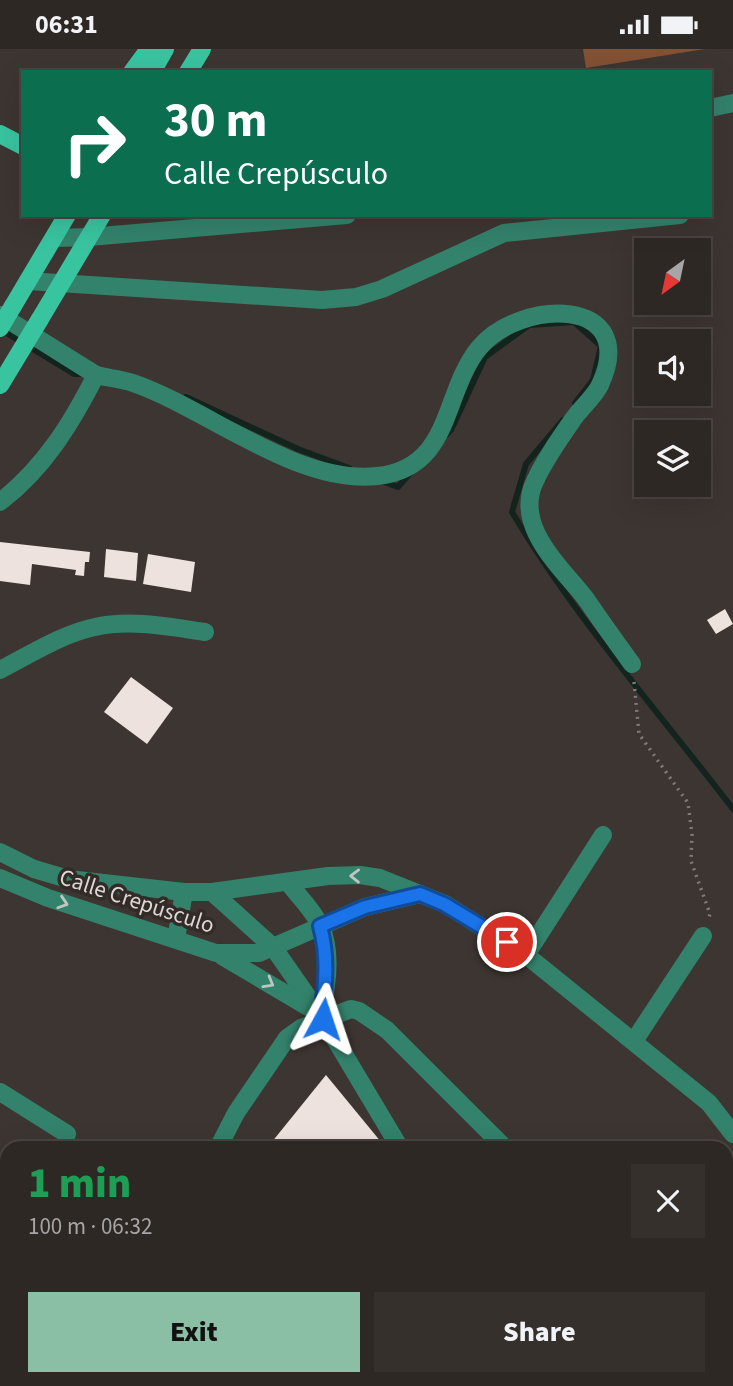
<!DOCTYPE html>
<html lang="en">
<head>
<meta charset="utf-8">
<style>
  body { margin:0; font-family:"Source Sans 3",sans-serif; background:#36302d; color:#f1f3f6; height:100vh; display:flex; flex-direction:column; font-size:26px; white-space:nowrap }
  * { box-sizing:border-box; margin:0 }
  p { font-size:23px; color:#a7a6a7 }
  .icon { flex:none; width:38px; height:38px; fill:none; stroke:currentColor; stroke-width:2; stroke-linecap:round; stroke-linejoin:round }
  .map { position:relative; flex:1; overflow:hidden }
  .drawer { position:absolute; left:0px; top:1092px; width:733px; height:245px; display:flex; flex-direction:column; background:#2e2825; border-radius:21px 21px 0 0; box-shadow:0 7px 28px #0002,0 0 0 2px #494442 }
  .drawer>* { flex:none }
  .guide { position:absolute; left:21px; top:21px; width:691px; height:147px; border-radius:0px; box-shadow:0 7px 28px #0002,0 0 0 2px #494442; background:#0b6e4f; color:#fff; overflow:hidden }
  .needle { width:46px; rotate:213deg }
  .controls { position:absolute; left:634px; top:189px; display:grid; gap:14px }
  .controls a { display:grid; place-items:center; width:77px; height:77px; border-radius:0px; background:#2e2825; box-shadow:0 7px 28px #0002,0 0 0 2px #494442; font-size:35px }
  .pin { position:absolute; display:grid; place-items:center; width:60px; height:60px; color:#fff; margin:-30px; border:4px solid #fff; border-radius:50%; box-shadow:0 2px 7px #0007 }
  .me { position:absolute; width:77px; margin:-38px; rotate:5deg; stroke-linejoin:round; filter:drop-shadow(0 0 5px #0008) }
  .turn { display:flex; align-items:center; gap:24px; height:147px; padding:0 28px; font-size:32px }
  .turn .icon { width:91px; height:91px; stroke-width:2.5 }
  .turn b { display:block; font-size:49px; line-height:60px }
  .round { display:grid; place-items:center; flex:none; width:74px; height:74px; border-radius:0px; background:#36302d }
  .headline { display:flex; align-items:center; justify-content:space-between; height:119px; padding:0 28px }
  h1 { font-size:42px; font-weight:800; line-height:52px; color:#1e9e55 }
  .primary-button { display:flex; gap:14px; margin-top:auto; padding:14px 28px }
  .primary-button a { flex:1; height:80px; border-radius:0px; background:#8abfa5; color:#111; font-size:28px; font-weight:800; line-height:80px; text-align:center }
  .primary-button a+a { background:#36302d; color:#f1f3f6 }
  .status { display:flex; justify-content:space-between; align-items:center; height:49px; padding:0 35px; background:#2e2825; direction:ltr }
  .status svg { height:19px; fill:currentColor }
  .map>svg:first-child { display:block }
</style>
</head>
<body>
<div class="status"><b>06:31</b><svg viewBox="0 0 49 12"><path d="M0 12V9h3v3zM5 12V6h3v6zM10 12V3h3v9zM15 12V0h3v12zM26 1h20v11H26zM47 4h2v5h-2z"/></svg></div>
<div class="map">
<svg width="733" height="1337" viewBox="0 0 733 1337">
  <rect width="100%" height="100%" fill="#3d3531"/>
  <polygon fill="#835134" points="583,0 705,0 586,19"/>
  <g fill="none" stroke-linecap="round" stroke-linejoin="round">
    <g stroke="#13241e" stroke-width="6">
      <polyline points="0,280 74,325 85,325"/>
      <polyline points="186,348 298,400 349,419"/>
      <path d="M563,371l-37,44 -14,48c63,106 146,199 221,297"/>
      <polyline points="446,386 451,381 485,308 529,276 574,273 601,297 593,331 575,354"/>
      <polyline points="379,431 398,438 412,422"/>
    </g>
  </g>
  <g fill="#ede2dd">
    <polygon points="0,493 90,503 89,513 85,513 84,527 75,526 76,521 32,515 30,536 0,532"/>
    <polygon points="106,500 138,504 136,532 104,528"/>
    <polygon points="148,505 195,513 191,543 143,535"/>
    <polygon points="725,560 733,575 716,585 707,571"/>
    <polygon points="131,628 173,659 147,695 104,663"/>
    <polygon points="326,1026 386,1099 267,1099"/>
    <polygon points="561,1330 597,1330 595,1337 582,1337"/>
  </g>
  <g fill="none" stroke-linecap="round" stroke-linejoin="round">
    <polyline stroke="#807a76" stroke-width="3.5" stroke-dasharray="2 5" stroke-linecap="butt" points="634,633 639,685 688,754 692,785 691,812 710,865 708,871"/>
    <g stroke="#33826b" stroke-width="18">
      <polyline points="710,59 733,54"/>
      <polyline points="54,189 89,188 347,166"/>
      <polyline points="28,232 322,251 356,248 382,240 504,184 680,166"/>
      <path d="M0,266l96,60c-25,49 -52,93 -96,127"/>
      <path d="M96,326c12,3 25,4 37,8 73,25 164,102 244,93 76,-8 65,-83 102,-128 41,-50 162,-52 121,37 -6,12 -18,22 -26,33 -14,20 -29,41 -39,63 -22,45 26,86 51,118 15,22 30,43 46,65"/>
      <path d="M0,621c29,-15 64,-37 95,-43 36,-8 75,0 110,5"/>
      <polyline points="0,803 34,820 68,830 184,843 212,843 328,827 360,826 380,829 445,855 526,906 709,1054 733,1085"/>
      <polyline points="0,829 48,849 216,904 259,904 365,858 420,845"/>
      <polyline points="212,843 273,898 323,970 400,1099"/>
      <polyline points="176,890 184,843"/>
      <polyline points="526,906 603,786"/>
      <path d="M222,907l98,58c7,-26 12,-61 1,-87 -7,-16 -23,-31 -33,-45"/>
      <polyline points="634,992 703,887"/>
      <polyline points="0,1043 67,1085"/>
      <polyline points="218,1099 236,1064 287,989 301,979 351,960 359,962 387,981 505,1099"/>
      <polyline points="340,1337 340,1330"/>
      <polyline points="452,1337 453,1330"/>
    </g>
    <g stroke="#39c4a0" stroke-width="18">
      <polyline points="132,23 149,0"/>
      <polyline points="152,23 165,0"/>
      <polyline points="188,23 202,0"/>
      <polyline points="0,85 23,97"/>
      <polyline points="13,257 67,166"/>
      <polyline points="40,270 102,166"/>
    </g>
    <g stroke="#39c4a0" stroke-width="18">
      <polyline points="0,279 13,257"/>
      <polyline points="0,336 40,270"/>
    </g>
  </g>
  <defs><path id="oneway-chevron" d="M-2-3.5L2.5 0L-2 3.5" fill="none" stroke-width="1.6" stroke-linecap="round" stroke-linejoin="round" transform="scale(1.75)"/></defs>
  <g stroke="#bbc7c0">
    <use href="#oneway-chevron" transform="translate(355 827) rotate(-179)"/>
    <use href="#oneway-chevron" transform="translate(63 854) rotate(18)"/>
    <use href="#oneway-chevron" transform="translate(269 934) rotate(30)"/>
  </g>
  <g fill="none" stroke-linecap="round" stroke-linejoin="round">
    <defs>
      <path id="route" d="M323,970l-3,-5c7,-30 8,-58 0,-88l45,-19 55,-13 24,10 63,38"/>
    </defs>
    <use href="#route" stroke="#114b97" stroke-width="18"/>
    <use href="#route" stroke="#1a73e8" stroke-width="12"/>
  </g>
  <g text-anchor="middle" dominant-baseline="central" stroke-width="7" stroke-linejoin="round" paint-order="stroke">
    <g font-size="23" fill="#ddd8d5" stroke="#332b27">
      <text transform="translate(137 852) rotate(18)">Calle Crepúsculo</text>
    </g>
  </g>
</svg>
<div class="controls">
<a><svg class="needle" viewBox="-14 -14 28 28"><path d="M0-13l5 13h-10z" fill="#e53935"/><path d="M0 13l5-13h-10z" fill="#a7a6a7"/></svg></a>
<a><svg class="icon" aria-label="sound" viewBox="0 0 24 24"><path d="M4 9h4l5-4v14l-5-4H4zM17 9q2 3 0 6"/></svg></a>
<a><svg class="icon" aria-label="layers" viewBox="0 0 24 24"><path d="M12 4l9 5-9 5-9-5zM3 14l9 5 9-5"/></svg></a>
</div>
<div class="pin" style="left:507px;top:893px;background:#d93025"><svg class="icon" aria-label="arrive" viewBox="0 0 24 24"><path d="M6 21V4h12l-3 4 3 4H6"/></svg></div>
<svg class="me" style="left:323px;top:970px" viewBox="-20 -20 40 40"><path d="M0-17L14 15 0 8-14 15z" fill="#1a73e8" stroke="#fff" stroke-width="4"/></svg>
<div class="guide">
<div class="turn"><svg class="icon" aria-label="right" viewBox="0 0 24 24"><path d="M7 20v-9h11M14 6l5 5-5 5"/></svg><div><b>30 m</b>Calle Crepúsculo</div></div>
</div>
<section class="drawer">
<div class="headline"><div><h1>1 min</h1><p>100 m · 06:32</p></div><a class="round"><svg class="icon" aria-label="close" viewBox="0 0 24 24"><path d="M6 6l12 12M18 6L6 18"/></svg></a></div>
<div class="primary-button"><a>Exit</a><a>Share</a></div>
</section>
</div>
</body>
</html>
